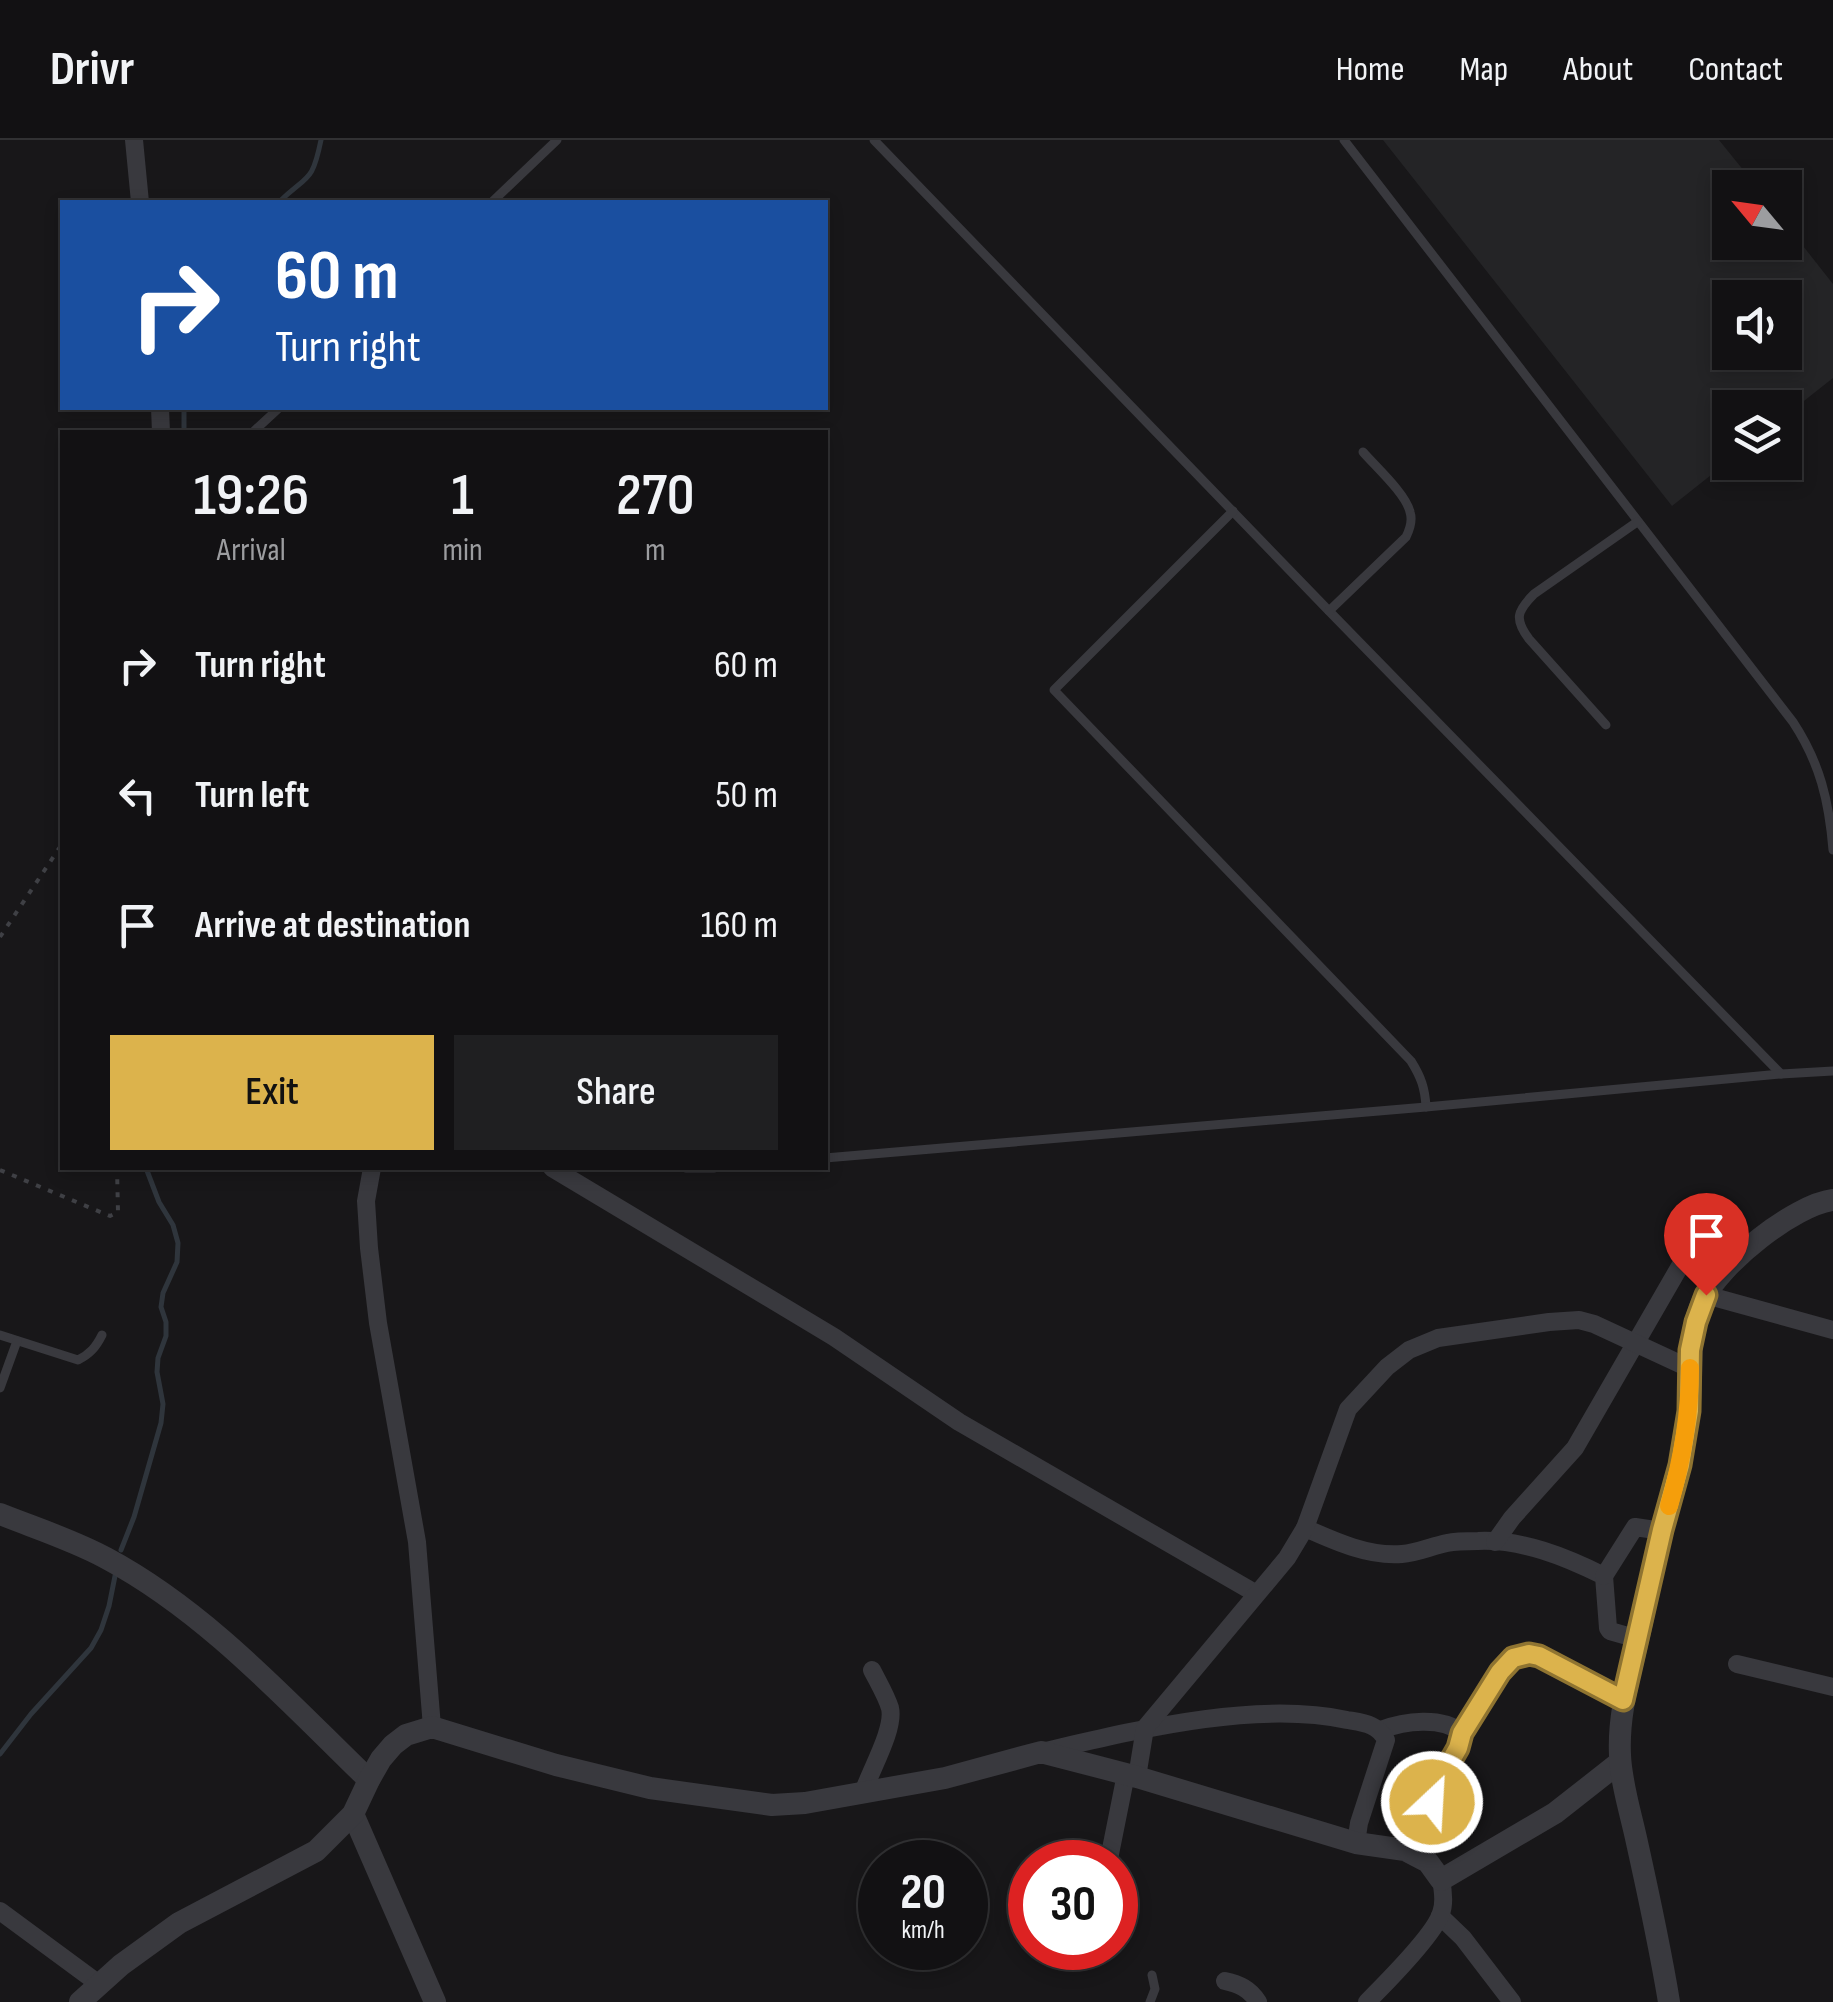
<!DOCTYPE html>
<html lang="en">
<head>
<meta charset="utf-8">
<style>
  body { margin:0; font-family:"Sofia Sans Condensed",sans-serif; background:#1f1f21; color:#f1f3f6; height:100vh; display:flex; flex-direction:column; font-size:38px; white-space:nowrap }
  * { box-sizing:border-box; margin:0 }
  p { font-size:32px; color:#9c9da0 }
  .icon { flex:none; width:55px; height:55px; fill:none; stroke:currentColor; stroke-width:2; stroke-linecap:round; stroke-linejoin:round }
  .map { position:relative; flex:1; overflow:hidden }
  .details { position:absolute; left:60px; top:290px; width:768px; height:740px; display:flex; flex-direction:column; background:#121113; border-radius:0px; box-shadow:0 5px 15px #0003,0 0 0 2px #313133 }
  .details>* { flex:none }
  .guide { position:absolute; left:60px; top:60px; width:768px; height:210px; border-radius:0px; box-shadow:0 5px 15px #0003,0 0 0 2px #313133; background:#1a4fa0; color:#fff; overflow:hidden }
  .needle { width:65px; rotate:299deg }
  .controls { position:absolute; left:1712px; top:30px; display:grid; gap:20px }
  .controls a { display:grid; place-items:center; width:90px; height:90px; border-radius:0px; background:#121113; box-shadow:0 5px 15px #0003,0 0 0 2px #313133; font-size:50px }
  .speed { position:absolute; left:858px; top:1700px; display:flex; gap:20px; font-size:50px; font-weight:700; text-align:center }
  .speed>* { display:grid; place-content:center; width:130px; height:130px; border-radius:50%; background:#121113; box-shadow:0 5px 15px #0003,0 0 0 2px #313133; line-height:1 }
  .speed small { font-size:25px; font-weight:400 }
  .speed .limit { border:15px solid #d22; background:#fff; color:#111 }
  .pin { position:absolute; display:grid; place-items:center; width:85px; height:85px; color:#fff; margin:-102px -42px; border-radius:50% 50% 50% 0; rotate:-45deg; box-shadow:0 0 10px #0007 }
  .pin .icon { rotate:45deg }
  .me { position:absolute; width:110px; margin:-55px; rotate:25deg; stroke-linejoin:round; filter:drop-shadow(0 0 8px #0008) }
  .turn { display:flex; align-items:center; gap:35px; height:210px; padding:0 50px; font-size:45px }
  .turn .icon { width:130px; height:130px; stroke-width:2.5 }
  .turn b { display:block; font-size:70px; line-height:85px }
  .eta { display:flex; justify-content:space-evenly; align-items:center; height:170px; text-align:center }
  .eta b { font-size:60px; font-weight:600; line-height:70px }
  .action { display:flex; gap:20px; margin-top:auto; padding:20px 50px }
  .action a { flex:1; height:115px; border-radius:0px; background:#dcb34c; color:#111; font-size:40px; font-weight:600; line-height:115px; text-align:center }
  .action a+a { background:#1f1f21; color:#f1f3f6 }
  ul { padding:0; list-style:none }
  li { display:flex; align-items:center; gap:30px; height:130px; padding:0 50px }
  li div { flex:1 }
  li b { display:block; font-size:38px }
  li em { font-style:normal }
  header { display:flex; align-items:center; gap:60px; box-sizing:border-box; height:140px; padding:0 50px; background:#121113; border-bottom:2px solid #313133 }
  header strong { font-size:48px }
  nav { display:flex; gap:55px; margin-inline-start:auto; font-size:35px }
  .map>svg:first-child { display:block }
</style>
</head>
<body>
<header>
<strong>Drivr</strong>
<nav><a>Home</a><a>Map</a><a>About</a><a>Contact</a></nav>
</header>
<div class="map">
<svg width="1833" height="1862" viewBox="0 0 1833 1862">
  <rect width="100%" height="100%" fill="#181719"/>
  <path fill="#242426" fill-rule="evenodd" d="M1383,0h336l38,47 -27,1v54h55v-19l48,61v94l-48,38v-8h-55v52l-58,46zM1730,158h55v54h-55z"/>
  <g fill="none" stroke-linecap="round" stroke-linejoin="round">
    <g stroke="#2f353c" stroke-width="5">
      <path d="M279,62c29,-28 33,-18 42,-62"/>
      <polyline points="184,268 184,292"/>
      <polyline points="121,1410 134,1377 161,1283 163,1264 157,1232 158,1218 166,1196 166,1182 161,1167 163,1153 177,1122 178,1103 173,1085 159,1062 146,1028"/>
      <polyline points="0,1614 31,1574 91,1508 101,1490 109,1466 116,1431"/>
    </g>
    <g stroke="#3f4045" stroke-width="4" stroke-dasharray="5 8" stroke-linecap="butt">
      <polyline points="0,797 62,704"/>
      <polyline points="0,1030 110,1076 118,1072 117,1028"/>
    </g>
    <g stroke="#39393e" stroke-width="9">
      <polyline points="874,0 1329,471 1781,934"/>
      <path d="M1344,0l449,582c27,41 36,79 40,128"/>
      <polyline points="492,62 557,0"/>
      <polyline points="253,292 279,268"/>
      <path d="M1233,371l-179,179 357,371c10,16 14,27 15,46"/>
      <path d="M1329,471l77,-74c4,-8 7,-16 4,-25 -4,-18 -34,-45 -47,-60"/>
      <path d="M1606,585l-77,-86c-15,-20 -12,-28 5,-45l103,-72"/>
      <polyline points="825,1018 1426,967 1781,934 1833,931"/>
      <polyline points="686,1028 714,1028"/>
      <path d="M0,1195l78,25c12,-6 18,-13 24,-25"/>
      <polyline points="0,1248 17,1201"/>
      <polyline points="1150,1862 1155,1849 1152,1835"/>
    </g>
    <g stroke="#39393e" stroke-width="18">
      <polyline points="134,0 140,62"/>
      <polyline points="160,268 161,292"/>
      <polyline points="372,1028 366,1061 369,1108 378,1183 417,1402 432,1587"/>
      <polyline points="552,1028 834,1197 959,1282 1255,1453"/>
      <polyline points="1706,1155 1833,1190"/>
      <path d="M1305,1388c29,13 64,29 97,26 15,-1 30,-8 45,-11 9,-2 21,-2 31,-2 44,-2 88,16 126,35l4,52 2,3 28,8"/>
      <polyline points="1495,1402 1512,1378 1575,1308 1702,1088"/>
      <polyline points="1604,1436 1635,1387 1662,1391"/>
      <polyline points="1737,1524 1833,1547"/>
      <path d="M1381,1590c23,-9 61,-14 81,3l-4,15 -23,40 -12,70"/>
      <polyline points="1462,1593 1500,1533 1513,1518 1521,1515 1539,1516 1623,1560"/>
      <path d="M1041,1612c92,-21 213,-52 306,-32 17,3 31,4 39,20l-27,83 -3,20"/>
      <polyline points="1137,1637 1145,1588 1287,1418 1305,1388 1348,1269 1387,1227 1409,1210 1438,1198 1549,1182 1579,1180 1594,1184 1691,1229"/>
      <path d="M863,1653c7,-22 32,-64 27,-85 -4,-13 -12,-26 -18,-38"/>
      <polyline points="1109,1719 1126,1634"/>
      <polyline points="0,1771 99,1844"/>
      <polyline points="1440,1776 1463,1798 1512,1862"/>
      <path d="M1225,1841c14,3 25,8 33,21"/>
      <path d="M1367,1862c18,-18 68,-68 74,-89 4,-10 2,-23 0,-33"/>
    </g>
    <g stroke="#39393e" stroke-width="22">
      <path d="M0,1374c35,14 73,26 106,44 101,54 181,143 263,222"/>
      <polyline points="353,1674 435,1862"/>
      <polyline points="80,1862 121,1825 179,1783 316,1711 353,1674 369,1640 381,1619 393,1605 406,1595 432,1587 556,1625 650,1648 772,1665 805,1663 945,1638 1041,1612 1137,1637 1356,1703 1405,1710 1428,1722 1441,1740 1555,1673 1620,1622"/>
      <path d="M1669,1862c-9,-55 -21,-110 -33,-164 -6,-27 -15,-56 -16,-83 -2,-42 10,-79 19,-119 8,-35 14,-70 22,-105 6,-22 14,-43 19,-66 3,-17 7,-35 9,-52 5,-39 -3,-77 14,-113 17,-36 91,-95 130,-100"/>
    </g>
  </g>
  <g fill="none" stroke-linecap="round" stroke-linejoin="round">
    <defs>
      <polyline id="route" points="1432,1662 1435,1648 1458,1608 1462,1593 1500,1532 1513,1518 1529,1514 1539,1516 1623,1560 1662,1390 1680,1325 1689,1271 1690,1210 1696,1182 1706,1155"/>
    </defs>
    <use href="#route" stroke="#8f7431" stroke-width="25"/>
    <use href="#route" stroke="#dcb34c" stroke-width="18"/>
    <path stroke="#f59e0b" stroke-width="18" d="M1669,1366c13,-45 21,-91 21,-138"/>
  </g>
</svg>
<div class="controls">
<a><svg class="needle" viewBox="-14 -14 28 28"><path d="M0-13l5 13h-10z" fill="#e53935"/><path d="M0 13l5-13h-10z" fill="#9c9da0"/></svg></a>
<a><svg class="icon" aria-label="sound" viewBox="0 0 24 24"><path d="M4 9h4l5-4v14l-5-4H4zM17 9q2 3 0 6"/></svg></a>
<a><svg class="icon" aria-label="layers" viewBox="0 0 24 24"><path d="M12 4l9 5-9 5-9-5zM3 14l9 5 9-5"/></svg></a>
</div>
<div class="speed"><div>20<small>km/h</small></div><div class="limit">30</div></div>
<div class="pin" style="left:1706px;top:1155px;background:#d93025"><svg class="icon" aria-label="arrive" viewBox="0 0 24 24"><path d="M6 21V4h12l-3 4 3 4H6"/></svg></div>
<svg class="me" style="left:1432px;top:1662px" viewBox="-20 -20 40 40"><circle r="17" fill="#dcb34c" stroke="#fff" stroke-width="3"/><path d="M0-11L8 9 0 5-8 9z" fill="#fff"/></svg>
<div class="guide">
<div class="turn"><svg class="icon" aria-label="right" viewBox="0 0 24 24"><path d="M7 20v-9h11M14 6l5 5-5 5"/></svg><div><b>60 m</b>Turn right</div></div>
</div>
<section class="details">
<div class="eta">
<div><b>19:26</b><p>Arrival</p></div>
<div><b>1</b><p>min</p></div>
<div><b>270</b><p>m</p></div>
</div>
<ul>
<li><svg class="icon" aria-label="right" viewBox="0 0 24 24"><path d="M7 20v-9h11M14 6l5 5-5 5"/></svg><div><b>Turn right</b></div><em>60 m</em></li>
<li><svg class="icon" aria-label="left" viewBox="0 0 24 24"><path d="M17 20v-9H6M10 6l-5 5 5 5"/></svg><div><b>Turn left</b></div><em>50 m</em></li>
<li><svg class="icon" aria-label="arrive" viewBox="0 0 24 24"><path d="M6 21V4h12l-3 4 3 4H6"/></svg><div><b>Arrive at destination</b></div><em>160 m</em></li>
</ul>
<div class="action"><a>Exit</a><a>Share</a></div>
</section>
</div>
</body>
</html>
